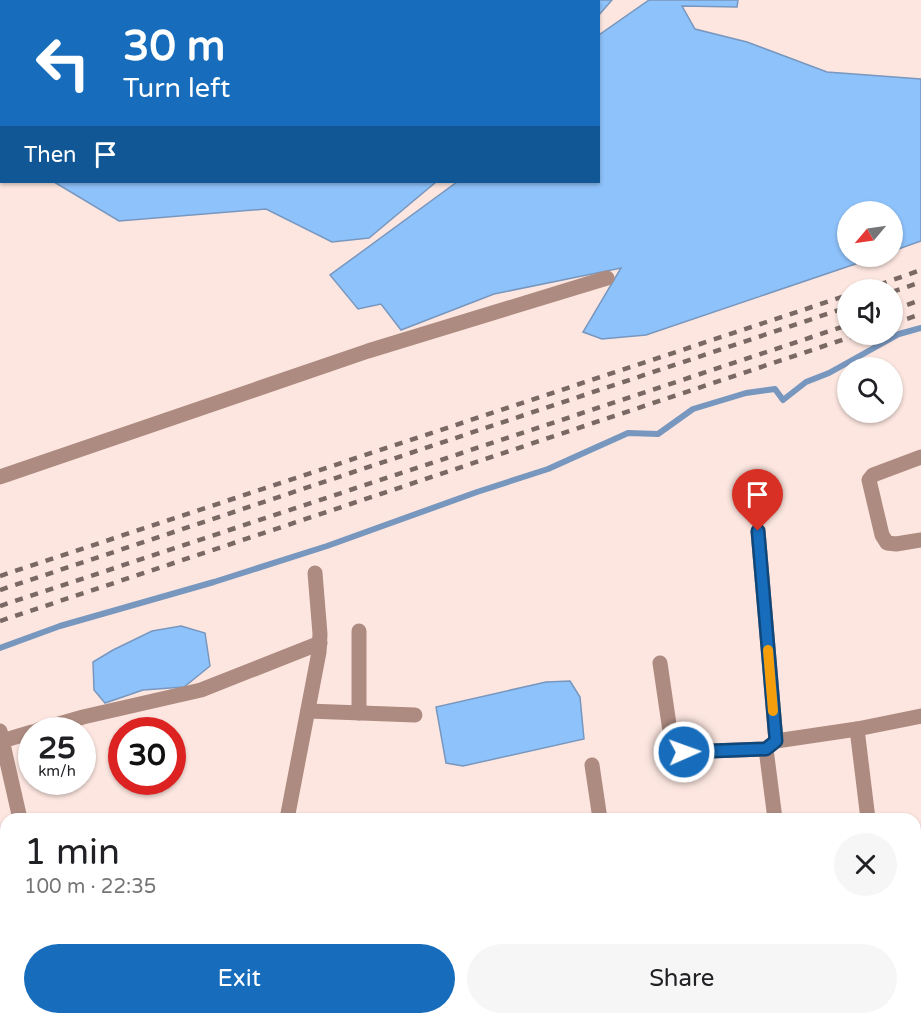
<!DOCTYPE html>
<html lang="en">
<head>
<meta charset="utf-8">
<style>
  body { margin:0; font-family:"Varela Round",sans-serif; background:#f6f6f6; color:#202124; height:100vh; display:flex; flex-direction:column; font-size:22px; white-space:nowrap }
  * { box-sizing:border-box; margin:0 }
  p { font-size:20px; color:#757577 }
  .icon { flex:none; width:33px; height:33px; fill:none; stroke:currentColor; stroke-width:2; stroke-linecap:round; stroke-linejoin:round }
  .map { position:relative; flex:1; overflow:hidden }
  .side { position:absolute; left:0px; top:813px; width:921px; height:212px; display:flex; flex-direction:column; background:#fff; border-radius:18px 18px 0 0; box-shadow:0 2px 4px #0004 }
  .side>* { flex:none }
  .top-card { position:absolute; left:0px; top:0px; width:600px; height:183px; box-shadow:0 2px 4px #0004; background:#176dbb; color:#fff; overflow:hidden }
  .needle { width:39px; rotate:241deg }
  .fabs { position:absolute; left:837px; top:201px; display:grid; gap:12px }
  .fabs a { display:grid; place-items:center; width:66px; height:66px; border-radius:50%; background:#fff; box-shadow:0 2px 4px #0004; font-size:30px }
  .speed { position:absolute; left:18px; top:717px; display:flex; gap:12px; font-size:30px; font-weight:700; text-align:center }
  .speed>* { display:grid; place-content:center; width:78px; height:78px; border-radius:50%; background:#fff; box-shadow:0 2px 4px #0004; line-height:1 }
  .speed small { font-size:15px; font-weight:400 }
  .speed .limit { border:9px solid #d22; background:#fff; color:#111 }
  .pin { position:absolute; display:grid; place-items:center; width:51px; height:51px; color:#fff; margin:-62px -26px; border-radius:50% 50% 50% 0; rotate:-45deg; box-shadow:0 0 6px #0007 }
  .pin .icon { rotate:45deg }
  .me { position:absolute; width:66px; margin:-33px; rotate:88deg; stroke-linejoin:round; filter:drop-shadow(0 0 4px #0008) }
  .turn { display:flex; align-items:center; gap:21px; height:126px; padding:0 24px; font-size:27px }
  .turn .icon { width:78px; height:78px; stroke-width:2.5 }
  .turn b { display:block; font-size:42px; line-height:51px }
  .then { display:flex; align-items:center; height:57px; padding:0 24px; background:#0003; gap:12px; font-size:22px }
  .round { display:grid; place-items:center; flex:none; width:63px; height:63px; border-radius:32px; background:#f6f6f6 }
  .head { display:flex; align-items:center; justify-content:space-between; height:102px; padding:0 24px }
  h1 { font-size:36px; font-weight:600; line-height:45px }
  .primary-button { display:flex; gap:12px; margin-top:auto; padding:12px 24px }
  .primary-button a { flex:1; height:69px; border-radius:36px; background:#176dbb; color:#fff; font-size:24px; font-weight:600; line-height:69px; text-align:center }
  .primary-button a+a { background:#f6f6f6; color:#202124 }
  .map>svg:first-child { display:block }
</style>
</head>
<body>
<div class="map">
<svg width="921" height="1024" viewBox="0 0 921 1024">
  <rect width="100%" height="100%" fill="#fde6e0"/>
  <g fill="#8ec2fb" stroke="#7897be" stroke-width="1.5">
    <polygon points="0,0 612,0 599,15 598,2 2,2 1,48 0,42"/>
    <polygon points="649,0 738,0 737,7 682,6 695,29 747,42 827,72 921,79 921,241 893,251 892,212 848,212 848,256 876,257 646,335 602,339 583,332 621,268 494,294 401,330 381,304 358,309 330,275 457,182 598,182 599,35"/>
    <polygon points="54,182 436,182 369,238 332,242 266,209 119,221"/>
    <polygon points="181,626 205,633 210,666 184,687 143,690 105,703 94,690 93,662 113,650 152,631"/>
    <polygon points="570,681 580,697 584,739 463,766 446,763 436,707 546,682"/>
  </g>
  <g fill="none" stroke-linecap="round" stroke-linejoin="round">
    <polyline stroke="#7897be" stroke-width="6" points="0,648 60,626 214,582 327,546 477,492 548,469 628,433 658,434 693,409 746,393 775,389 783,400 806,382 829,373 899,334 921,328"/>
    <g stroke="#ad8b81" stroke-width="15">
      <polyline points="0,125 0,126"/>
      <polyline points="921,457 873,475 869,480 882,535 887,543 896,544 921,540"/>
      <polyline points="0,477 368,351 607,278"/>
      <polyline points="758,531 776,741"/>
      <polyline points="660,663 671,738 676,747 684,752 766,749"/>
      <polyline points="308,711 415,715"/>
      <polyline points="359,713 359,631"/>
      <polyline points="857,729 868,819"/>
      <polyline points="38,730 83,717 201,690 320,643"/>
      <polyline points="0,731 20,819"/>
      <polyline points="2,741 32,732"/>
      <polyline points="592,765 600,819"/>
      <polyline points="287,819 319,652 320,634 315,573"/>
      <polyline points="775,819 766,749 776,741 857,729 921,716"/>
      <polyline points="915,885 921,884"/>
      <polyline points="915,940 921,939"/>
      <polyline points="0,958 6,956"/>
      <polyline points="66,1018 67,1024"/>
      <polyline points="277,1018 277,1024"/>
      <polyline points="491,1018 492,1024"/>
      <polyline points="629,1018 630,1024"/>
    </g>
    <g stroke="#796863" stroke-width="4.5" stroke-dasharray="8 8" stroke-linecap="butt">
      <polyline points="864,290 921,270"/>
      <polyline points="892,292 921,282"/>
      <polyline points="892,310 921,300"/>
      <polyline points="892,324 921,314"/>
      <polyline points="0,576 848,295"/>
      <polyline points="0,590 848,307"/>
      <polyline points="0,606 848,325"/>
      <polyline points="0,621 860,334"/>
    </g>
  </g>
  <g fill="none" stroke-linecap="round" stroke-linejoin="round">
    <defs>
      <polyline id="route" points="684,752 766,749 776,741 758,531"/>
    </defs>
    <use href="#route" stroke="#0f477a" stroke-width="15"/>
    <use href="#route" stroke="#176dbb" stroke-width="10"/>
    <polyline stroke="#f59e0b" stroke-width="10" points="768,650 773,711"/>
  </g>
</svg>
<div class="fabs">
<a><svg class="needle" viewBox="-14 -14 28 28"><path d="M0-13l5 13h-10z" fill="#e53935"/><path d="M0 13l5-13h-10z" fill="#757577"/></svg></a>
<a><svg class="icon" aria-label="sound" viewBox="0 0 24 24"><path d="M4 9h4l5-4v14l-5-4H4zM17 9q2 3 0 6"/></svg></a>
<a><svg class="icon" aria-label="search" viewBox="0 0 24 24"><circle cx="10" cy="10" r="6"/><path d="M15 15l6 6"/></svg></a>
</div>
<div class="speed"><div>25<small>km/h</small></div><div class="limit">30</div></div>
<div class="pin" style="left:758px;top:531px;background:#d93025"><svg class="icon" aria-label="arrive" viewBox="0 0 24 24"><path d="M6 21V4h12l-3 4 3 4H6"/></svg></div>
<svg class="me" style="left:684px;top:752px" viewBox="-20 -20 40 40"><circle r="17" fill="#176dbb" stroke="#fff" stroke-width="3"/><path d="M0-11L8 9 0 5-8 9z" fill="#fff"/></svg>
<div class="top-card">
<div class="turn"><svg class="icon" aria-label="left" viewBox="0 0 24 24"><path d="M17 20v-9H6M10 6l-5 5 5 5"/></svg><div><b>30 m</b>Turn left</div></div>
<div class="then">Then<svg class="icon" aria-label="arrive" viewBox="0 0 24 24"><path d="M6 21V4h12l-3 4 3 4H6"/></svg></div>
</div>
<section class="side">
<div class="head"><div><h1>1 min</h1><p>100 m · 22:35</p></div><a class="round"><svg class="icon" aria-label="close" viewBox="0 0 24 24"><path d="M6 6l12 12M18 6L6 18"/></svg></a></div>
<div class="primary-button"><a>Exit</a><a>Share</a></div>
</section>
</div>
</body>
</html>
